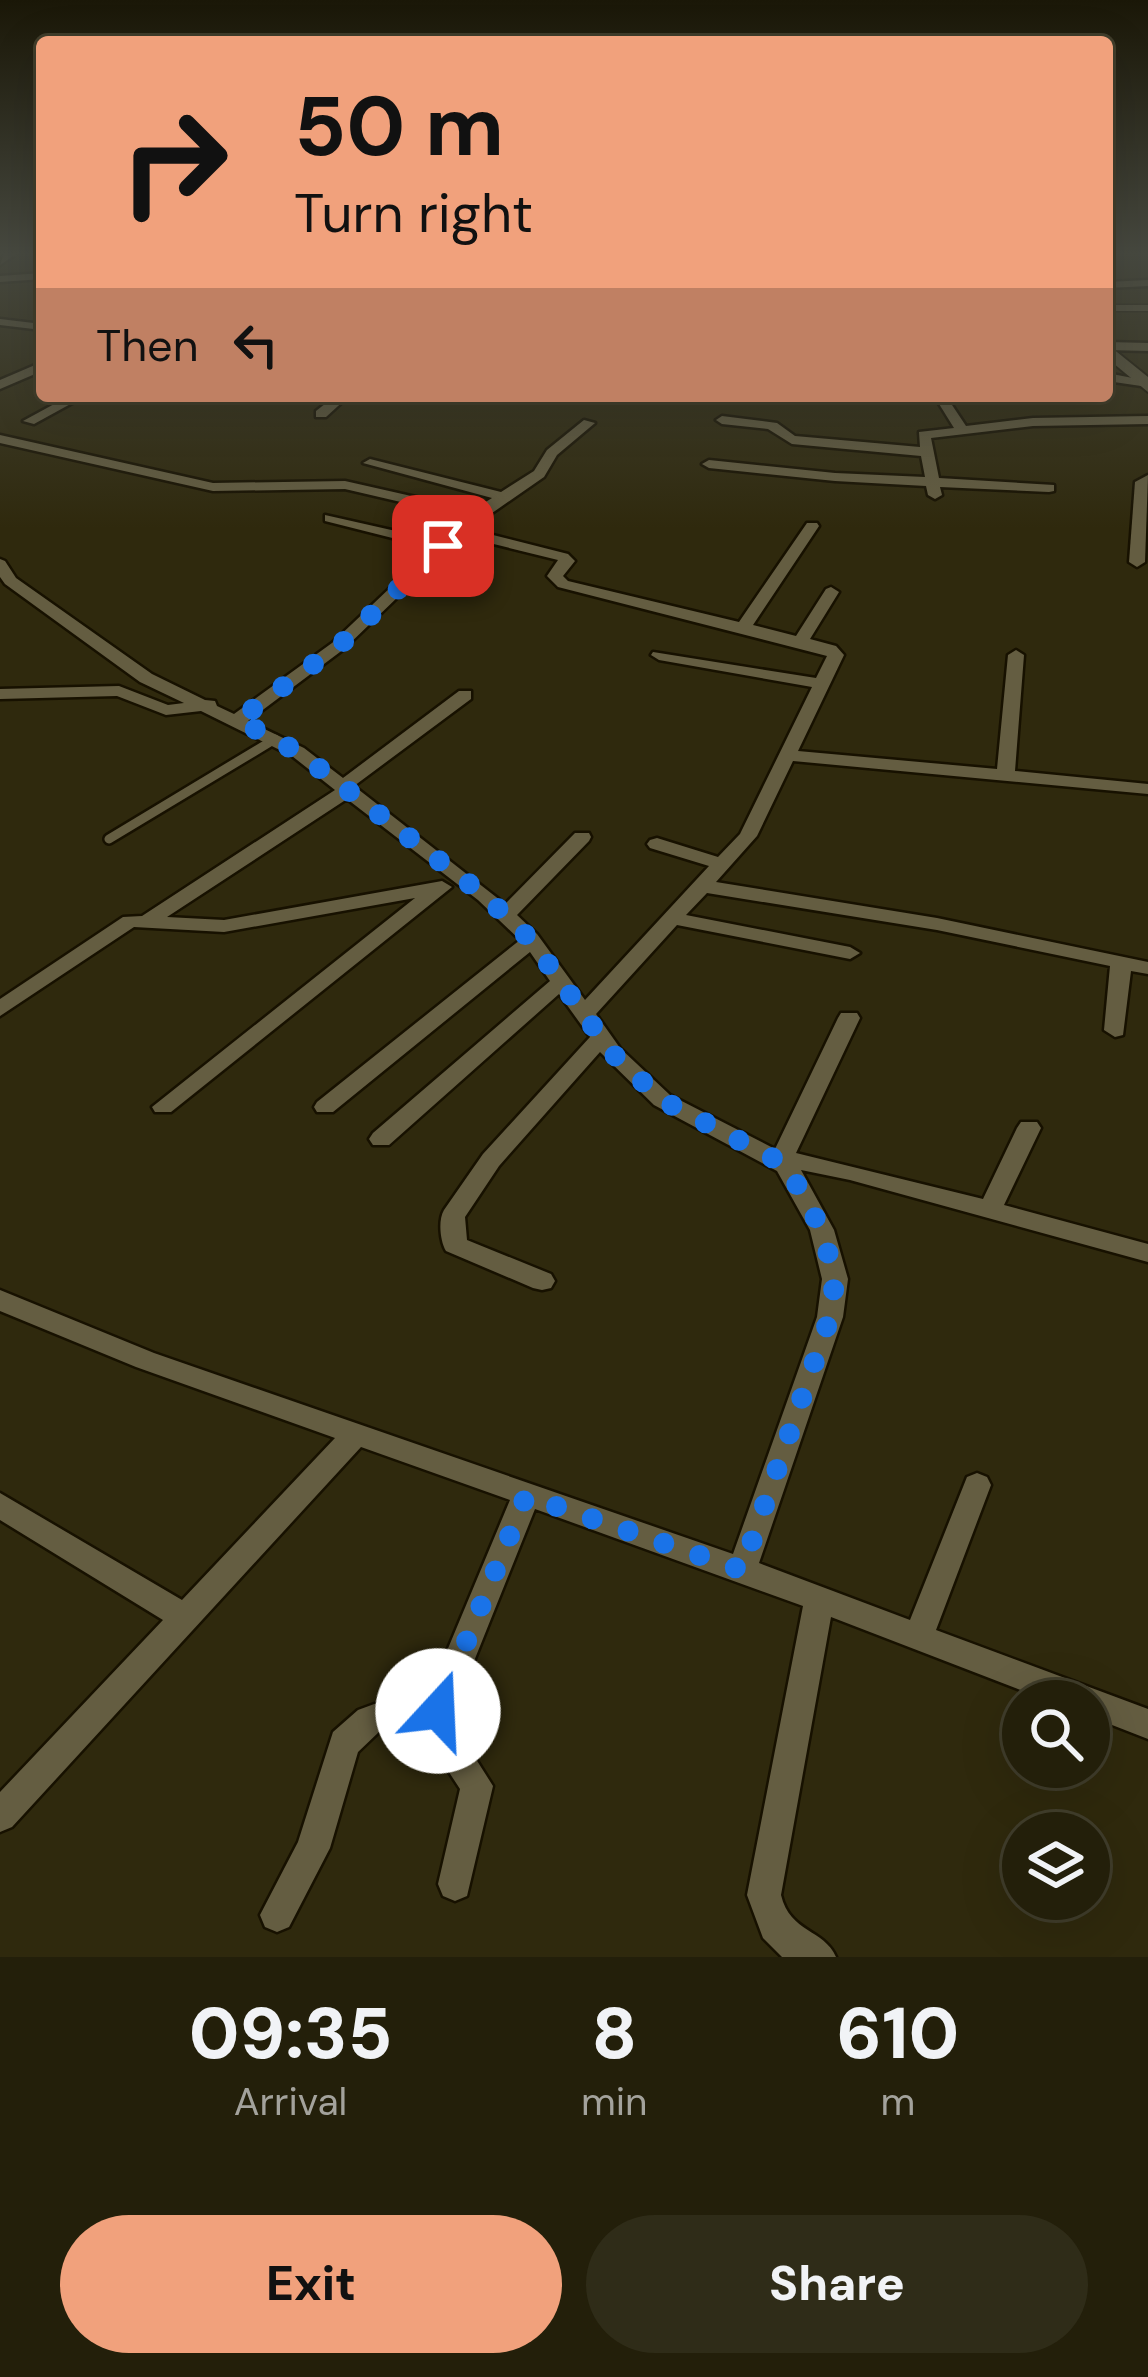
<!DOCTYPE html>
<html lang="en">
<head>
<meta charset="utf-8">
<style>
  body { margin:0; font-family:"DM Sans",sans-serif; background:#2f2c18; color:#f1f3f6; height:100vh; display:flex; flex-direction:column; font-size:45px; white-space:nowrap }
  * { box-sizing:border-box; margin:0 }
  p { font-size:39px; color:#a3a29c }
  .icon { flex:none; width:66px; height:66px; fill:none; stroke:currentColor; stroke-width:2; stroke-linecap:round; stroke-linejoin:round }
  .map { position:relative; height:1957px; overflow:hidden }
  .details { display:flex; flex-direction:column; background:#231f0a; flex:1 }
  .details>* { flex:none }
  .top-card { position:absolute; left:36px; top:36px; width:1077px; height:366px; border-radius:12px; box-shadow:0 12px 48px #0002,0 0 0 3px #403d2b; background:#f1a17c; color:#111; overflow:hidden }
  .fabs { position:absolute; left:1002px; top:1680px; display:grid; gap:24px }
  .fabs a { display:grid; place-items:center; width:108px; height:108px; border-radius:50%; background:#231f0a; box-shadow:0 12px 48px #0002,0 0 0 3px #403d2b; font-size:60px }
  .pin { position:absolute; display:grid; place-items:center; width:102px; height:102px; color:#fff; margin:-51px; border-radius:24px; box-shadow:0 6px 18px #0006 }
  .me { position:absolute; width:132px; margin:-66px; rotate:20deg; stroke-linejoin:round; filter:drop-shadow(0 0 9px #0008) }
  .turn { display:flex; align-items:center; gap:42px; height:252px; padding:0 60px; font-size:54px }
  .turn .icon { width:156px; height:156px; stroke-width:2.5 }
  .turn b { display:block; font-size:84px; line-height:102px }
  .then { display:flex; align-items:center; height:114px; padding:0 60px; background:#0003; gap:24px; font-size:45px }
  .eta { display:flex; justify-content:space-evenly; align-items:center; height:204px; text-align:center }
  .eta b { font-size:72px; font-weight:800; line-height:84px }
  .action { display:flex; gap:24px; margin-top:auto; padding:24px 60px }
  .action a { flex:1; height:138px; border-radius:72px; background:#f1a17c; color:#111; font-size:48px; font-weight:800; line-height:138px; text-align:center }
  .action a+a { background:#2f2c18; color:#f1f3f6 }
  .map>svg:first-child { display:block }
</style>
</head>
<body>
<div class="map">
<svg width="1148" height="1957" viewBox="0 0 1148 1957">
  <rect width="100%" height="100%" fill="#2f290d"/>
  <g fill="none" stroke-linecap="round" stroke-linejoin="round">
    <defs>
      <polyline id="lane-far1" points="1107,308 1148,308"/>
      <polyline id="lane" points="109,839 275,739"/>
      <g id="street">
        <polygon points="4,254 16,254 0,265"/>
        <polygon points="42,273 42,279 0,282 0,276"/>
        <polygon points="1148,280 1148,286 1107,288 1107,282"/>
        <polygon points="0,319 42,324 42,330 0,325"/>
        <polygon points="1107,342 1148,343 1148,351 1107,350"/>
        <polygon points="42,362 42,371 0,389 0,380"/>
        <polygon points="1107,373 1148,381 1148,387 1107,381"/>
        <polygon points="69,396 85,396 34,424 23,421"/>
        <polygon points="335,396 349,396 326,417 316,417 316,411"/>
        <polygon points="939,396 946,396 966,426 1033,418 1148,416 1148,424 1033,426 931,438 939,478 1054,485 1054,491 1049,492 940,487 942,495 935,499 928,495 926,486 835,481 709,468 702,464 709,460 835,473 925,477 921,456 792,444 768,429 722,424 716,420 722,416 777,423 795,436 920,447 919,432 954,428 936,399"/>
        <path d="M584,420l11,3 -38,32 -13,22 -75,52 99,25 7,7 -12,15 5,5 171,41 68,-99h10l2,3 -66,99 43,11 30,-47 5,-2 8,5 -29,47 26,7 8,9 -46,96 199,18 11,-114 8,-5 8,5 -9,116 133,13v10l-355,-33 -36,75 -41,46 221,36 211,44v12l-17,-3 -8,64 -8,2 -11,-7 6,-64 -173,-36 -230,-37 -21,22 164,32 10,6 -10,6 -173,-34 -81,89 24,34 50,47 105,54 63,-131 3,-5h16l3,5 -64,135 187,46 34,-71 4,-6h16l4,6 -37,77 144,39v18l-298,-82 -49,-10 33,60 14,49 -5,38 -84,246 151,57 57,-143 10,-4 10,4 4,8 -55,145 212,79v30l-59,-23v-15h-40l-218,-84 -50,278c9,38 43,34 55,62h-54l-19,-19 -16,-43 56,-289 -268,-97 -81,202 1,15 38,60 -26,110 -12,5 -12,-5 -5,-12 22,-95 -32,-49 -6,-25 -42,16 -22,21 -28,96 -41,79 -12,5 -12,-5 -5,-12 38,-73 35,-110 25,-22 76,-28 76,-182 -149,-53 -349,380 -12,5v-40l163,-172 -163,-100v-27l182,107 153,-162 -199,-71 -136,-56v-21l154,63 579,201 84,-237 5,-38 -12,-49 -33,-59 -123,-66 -54,-53 -101,114 -34,51 2,23 84,34 4,7 -4,7 -9,2 -9,-2 -87,-37c-6,-10 -8,-31 -2,-41l39,-56 107,-117 -31,-43 -170,151h-16l-4,-6 4,-6 177,-152 -20,-29 -197,160h-16l-3,-5 3,-5 203,-162 -42,-40 -131,-101 -180,118 57,3 218,-39 10,6 -281,225h-16l-3,-5 263,-209 -191,34 -90,-5 -134,89v-17l123,-82 19,-1 193,-126 -43,-34 -91,-45 -35,4 -49,-19 -117,3v-10l119,-3 49,19 16,-2 -44,-21 -135,-98 -5,-7v-18l5,2 11,17 136,96 53,26 10,1 2,5 17,8 98,-71 100,-95 -107,-27v-6l115,26 25,-24 -120,-28 -132,2 -213,-48v-8l213,48 132,-2 128,29 19,-12 -129,-35 7,-4 131,33 33,-21 13,-21zM461,536l97,24 -11,16 11,11 269,69 -11,22 -163,-26 -2,3 8,5 153,27 -72,147 -22,23 -61,-19 -7,2 -3,4 3,4 59,18 -124,134 -48,-66 -20,-19 72,-74 2,-4 -2,-4h-14l-70,71 -151,-118 117,-87v-8h-12l-116,87 -39,-30 -56,-27 96,-72z"/>
        <polygon points="1148,475 1145,562 1137,567 1129,562 1135,482"/>
      </g>
      <polygon id="secondary" points="1107,344 1148,377 1148,392 1107,358"/>
    </defs>
    <use href="#lane-far1" stroke="#171100" stroke-width="9"/>
    <use href="#lane" stroke="#171100" stroke-width="14"/>
    <use href="#street" stroke="#171100" stroke-width="5"/>
    <use href="#secondary" stroke="#171100" stroke-width="4"/>
    <use href="#lane-far1" stroke="#645d41" stroke-width="6"/>
    <use href="#lane" stroke="#645d41" stroke-width="9"/>
    <use href="#street" fill="#645d41" fill-rule="evenodd"/>
    <use href="#secondary" fill="#645d41" fill-rule="evenodd"/>
  </g>
  <linearGradient id="sky" x2="0" y2="1"><stop stop-color="#1a1707"/><stop offset="0.48" stop-color="#474940"/><stop offset="1" stop-color="#474940" stop-opacity="0"/></linearGradient>
  <rect width="1148" height="528" fill="url(#sky)"/>
  <g fill="none" stroke-linecap="round" stroke-linejoin="round">
    <polyline stroke="#1a73e8" stroke-width="21" stroke-dasharray="0 37.8" points="438,1711 526,1496 742,1570 830,1317 835,1280 822,1230 786,1165 662,1100 612,1053 531,940 485,896 298,752 238,720 342,643 443,546"/>
  </g>
</svg>
<div class="fabs">
<a><svg class="icon" aria-label="search" viewBox="0 0 24 24"><circle cx="10" cy="10" r="6"/><path d="M15 15l6 6"/></svg></a>
<a><svg class="icon" aria-label="layers" viewBox="0 0 24 24"><path d="M12 4l9 5-9 5-9-5zM3 14l9 5 9-5"/></svg></a>
</div>
<div class="pin" style="left:443px;top:546px;background:#d93025"><svg class="icon" aria-label="arrive" viewBox="0 0 24 24"><path d="M6 21V4h12l-3 4 3 4H6"/></svg></div>
<svg class="me" style="left:438px;top:1711px" viewBox="-20 -20 40 40"><circle r="19" fill="#fff"/><path d="M0-13L10 11 0 6-10 11z" fill="#1a73e8"/></svg>
<div class="top-card">
<div class="turn"><svg class="icon" aria-label="right" viewBox="0 0 24 24"><path d="M7 20v-9h11M14 6l5 5-5 5"/></svg><div><b>50 m</b>Turn right</div></div>
<div class="then">Then<svg class="icon" aria-label="left" viewBox="0 0 24 24"><path d="M17 20v-9H6M10 6l-5 5 5 5"/></svg></div>
</div>
</div>
<section class="details">
<div class="eta">
<div><b>09:35</b><p>Arrival</p></div>
<div><b>8</b><p>min</p></div>
<div><b>610</b><p>m</p></div>
</div>
<div class="action"><a>Exit</a><a>Share</a></div>
</section>
</body>
</html>
